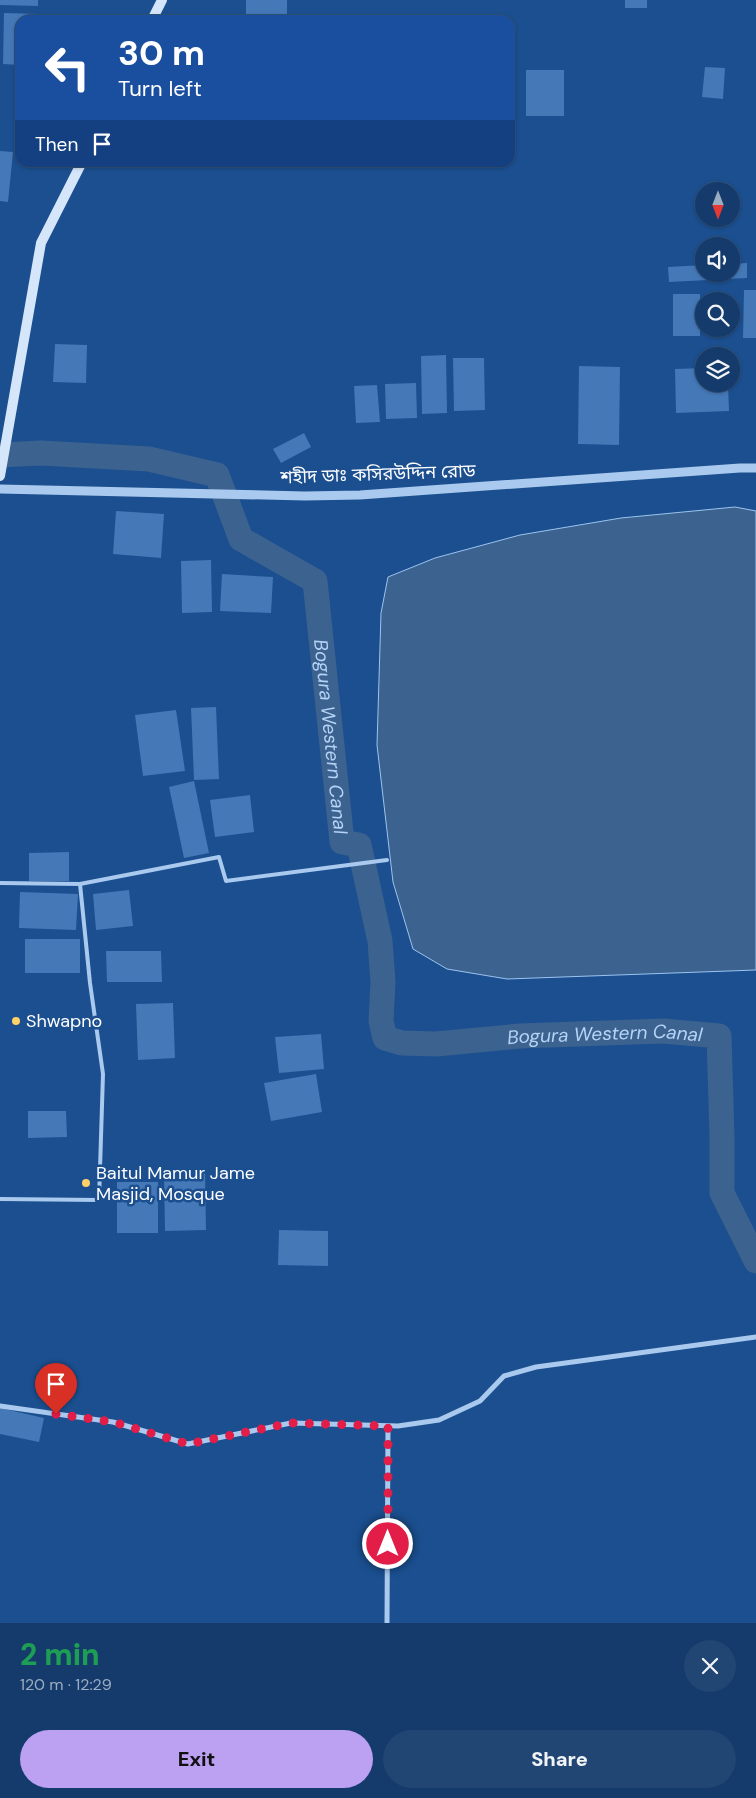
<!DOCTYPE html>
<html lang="en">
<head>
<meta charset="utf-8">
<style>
  body { margin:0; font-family:"DM Sans","Noto Sans Bengali",sans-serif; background:#214673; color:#f1f3f6; height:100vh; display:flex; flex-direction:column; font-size:19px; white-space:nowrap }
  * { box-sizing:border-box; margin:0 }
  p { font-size:16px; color:#9dadc1 }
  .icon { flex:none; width:28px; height:28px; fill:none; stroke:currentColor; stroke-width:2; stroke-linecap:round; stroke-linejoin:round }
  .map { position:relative; height:1623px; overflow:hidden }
  .details { display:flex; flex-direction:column; background:#143b6b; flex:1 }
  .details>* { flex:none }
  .top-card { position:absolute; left:15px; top:15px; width:500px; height:152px; border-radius:15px; box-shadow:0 1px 4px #0004,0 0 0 1px #33557e; background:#1a4fa0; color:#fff; overflow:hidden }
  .needle { width:32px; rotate:180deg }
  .fabs { position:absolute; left:695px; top:182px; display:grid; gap:10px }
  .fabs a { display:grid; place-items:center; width:45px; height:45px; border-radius:50%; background:#143b6b; box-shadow:0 1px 4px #0004,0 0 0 1px #33557e; font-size:25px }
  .pin { position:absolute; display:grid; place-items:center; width:42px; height:42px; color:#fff; margin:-51px -21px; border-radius:50% 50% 50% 0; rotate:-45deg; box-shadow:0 0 5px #0007 }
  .pin .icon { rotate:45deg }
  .me { position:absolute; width:55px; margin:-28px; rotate:0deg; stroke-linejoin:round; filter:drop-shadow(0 0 4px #0008) }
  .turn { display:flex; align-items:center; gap:18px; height:105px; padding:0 20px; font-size:22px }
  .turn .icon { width:65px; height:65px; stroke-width:2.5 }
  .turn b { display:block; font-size:35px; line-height:42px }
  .then { display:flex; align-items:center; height:48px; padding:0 20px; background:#0003; gap:10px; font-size:19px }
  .round { display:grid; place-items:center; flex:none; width:52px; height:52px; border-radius:26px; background:#214673 }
  .summary { display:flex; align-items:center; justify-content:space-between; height:85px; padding:0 20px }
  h1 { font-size:30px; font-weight:800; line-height:38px; color:#1e9e55 }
  .action { display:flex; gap:10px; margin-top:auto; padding:10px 20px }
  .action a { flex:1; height:58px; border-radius:30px; background:#bca0f2; color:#111; font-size:20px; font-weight:800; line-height:58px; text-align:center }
  .action a+a { background:#214673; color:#f1f3f6 }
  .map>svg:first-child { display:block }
</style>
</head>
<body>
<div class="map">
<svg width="756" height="1623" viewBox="0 0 756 1623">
  <rect width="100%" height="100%" fill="#1b4f8f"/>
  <polygon fill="#3c6290" stroke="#9cc4f0" points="735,507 756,511 756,970 507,979 447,969 413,949 393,882 377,745 381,613 388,577 435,558 520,535 621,518"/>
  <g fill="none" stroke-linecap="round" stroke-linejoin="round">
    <path stroke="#3c6290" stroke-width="25" id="s1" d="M0,455l41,-2 108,6 68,16 24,64 74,42 27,261 17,3 21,96 3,41 -2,39 4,17 17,5 34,1 84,-8 143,-5 56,5 3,101v56l34,68"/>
  </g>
  <g fill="#4478b7">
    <polygon points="0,0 38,0 38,6 0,5"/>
    <rect x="246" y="0" width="41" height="20"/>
    <rect x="625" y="0" width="22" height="8"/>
    <polygon points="4,13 40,14 40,20 20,20 20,65 3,64"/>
    <polygon points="705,67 725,68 723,99 702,97"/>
    <rect x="526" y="70" width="38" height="46"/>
    <polygon points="0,151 13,152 8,202 0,201"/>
    <polygon points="747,263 747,278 669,282 668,267 704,265 704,274 731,274 731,264"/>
    <polygon points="744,290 756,290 756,338 743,338"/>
    <rect x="673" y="294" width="27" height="42"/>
    <polygon points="55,344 87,345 86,383 53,382"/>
    <polygon points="446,355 447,413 422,414 421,356"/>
    <polygon points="453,358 484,358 485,410 454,411"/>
    <polygon points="579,366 620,367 619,445 578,444"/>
    <polygon points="704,368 704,384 728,384 729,411 676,413 675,369"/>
    <polygon points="416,383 417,418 386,419 385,384"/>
    <polygon points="377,385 380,422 356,423 354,386"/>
    <polygon points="304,433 311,447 281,463 273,449"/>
    <polygon points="116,511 164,514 161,558 113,554"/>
    <polygon points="211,560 212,612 182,613 181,561"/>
    <polygon points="222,574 273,577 271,613 220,611"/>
    <polygon points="216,707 219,779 194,780 191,708"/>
    <polygon points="176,710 185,771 143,776 135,715"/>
    <polygon points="194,781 209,853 184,858 169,787"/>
    <polygon points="250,795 254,832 215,837 210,800"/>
    <polygon points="69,852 69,881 29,881 29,853"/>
    <polygon points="129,890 133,926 96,930 93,894"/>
    <polygon points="20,892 78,894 76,930 19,928"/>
    <rect x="25" y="939" width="55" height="34"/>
    <polygon points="106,951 161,951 162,982 107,982"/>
    <polygon points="173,1003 175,1058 138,1060 136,1004"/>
    <polygon points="321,1034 324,1069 279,1073 275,1037"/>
    <polygon points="316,1074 322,1112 271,1121 264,1083"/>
    <polygon points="28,1111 66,1111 67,1137 28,1138"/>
    <polygon points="164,1172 205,1172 206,1230 165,1231"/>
    <rect x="117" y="1182" width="41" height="51"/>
    <polygon points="279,1230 328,1231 328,1266 278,1265"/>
    <polygon points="0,1408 44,1418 39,1442 0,1434"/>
  </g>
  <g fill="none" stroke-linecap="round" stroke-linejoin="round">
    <g stroke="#a9c9ee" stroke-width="4">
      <polyline points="0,883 80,884 219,857 226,881 387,860"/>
      <polyline points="0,1199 99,1200 103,1074 90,983 80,884"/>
    </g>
    <g stroke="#a9c9ee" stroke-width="5">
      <polyline points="0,1406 113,1422 188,1444 291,1423 398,1426 439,1420 480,1401 504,1376 536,1367 756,1337"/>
      <polyline points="387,1623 388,1426"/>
    </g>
    <polyline stroke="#a9c9ee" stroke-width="9" points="0,489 305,496 360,495 740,468 756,468"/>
    <g stroke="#d6e6fa" stroke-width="10">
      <polyline points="152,20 162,0"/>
      <polyline points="0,476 41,243 82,162"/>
    </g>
  </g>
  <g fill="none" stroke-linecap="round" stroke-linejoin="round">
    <polyline stroke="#e11d48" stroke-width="9" stroke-dasharray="0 16.2" points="56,1414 113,1422 188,1444 291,1423 388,1426 388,1544"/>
  </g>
  <g fill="#ffd166" stroke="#1b4f8f" stroke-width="2">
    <circle cx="16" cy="1021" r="5"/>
    <circle cx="86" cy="1183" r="5"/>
  </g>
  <g text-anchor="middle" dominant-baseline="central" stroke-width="5" stroke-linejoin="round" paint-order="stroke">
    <g font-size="18" fill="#fff" stroke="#1b4f8f">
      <text transform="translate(378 474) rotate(-2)">শহীদ ডাঃ কসিরউদ্দিন রোড</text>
    </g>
    <g font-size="18" fill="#fff" stroke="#1b4f8f" text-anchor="start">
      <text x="26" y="1021">Shwapno</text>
      <text x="96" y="1173">Baitul Mamur Jame<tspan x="96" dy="21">Masjid, Mosque</tspan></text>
    </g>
    <g font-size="19" font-style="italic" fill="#b5d3f5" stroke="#1b4f8f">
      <text stroke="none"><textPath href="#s1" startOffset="529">Bogura Western Canal</textPath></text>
      <text stroke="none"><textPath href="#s1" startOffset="1069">Bogura Western Canal</textPath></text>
    </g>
  </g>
</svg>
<div class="fabs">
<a><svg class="needle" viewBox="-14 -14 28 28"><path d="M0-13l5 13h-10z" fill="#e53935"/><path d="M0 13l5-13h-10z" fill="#9dadc1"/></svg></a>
<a><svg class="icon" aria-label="sound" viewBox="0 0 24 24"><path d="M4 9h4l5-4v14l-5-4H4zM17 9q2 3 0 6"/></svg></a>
<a><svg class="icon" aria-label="search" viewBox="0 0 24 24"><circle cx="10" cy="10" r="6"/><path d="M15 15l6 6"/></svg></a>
<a><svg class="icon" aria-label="layers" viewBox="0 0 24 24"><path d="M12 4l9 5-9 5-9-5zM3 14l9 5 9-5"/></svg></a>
</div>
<div class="pin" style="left:56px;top:1414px;background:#d93025"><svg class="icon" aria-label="arrive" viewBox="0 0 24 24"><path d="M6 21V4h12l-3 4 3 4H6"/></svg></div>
<svg class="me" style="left:388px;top:1544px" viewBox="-20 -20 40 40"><circle r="17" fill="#e11d48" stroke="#fff" stroke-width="3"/><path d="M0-11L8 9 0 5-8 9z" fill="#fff"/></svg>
<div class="top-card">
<div class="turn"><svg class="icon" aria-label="left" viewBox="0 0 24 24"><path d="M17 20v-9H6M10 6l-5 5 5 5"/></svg><div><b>30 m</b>Turn left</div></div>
<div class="then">Then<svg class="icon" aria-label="arrive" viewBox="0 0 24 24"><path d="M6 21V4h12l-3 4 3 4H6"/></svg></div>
</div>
</div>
<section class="details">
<div class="summary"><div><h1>2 min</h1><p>120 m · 12:29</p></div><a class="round"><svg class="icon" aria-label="close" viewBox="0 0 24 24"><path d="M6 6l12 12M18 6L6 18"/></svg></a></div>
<div class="action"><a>Exit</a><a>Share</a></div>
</section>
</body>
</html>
